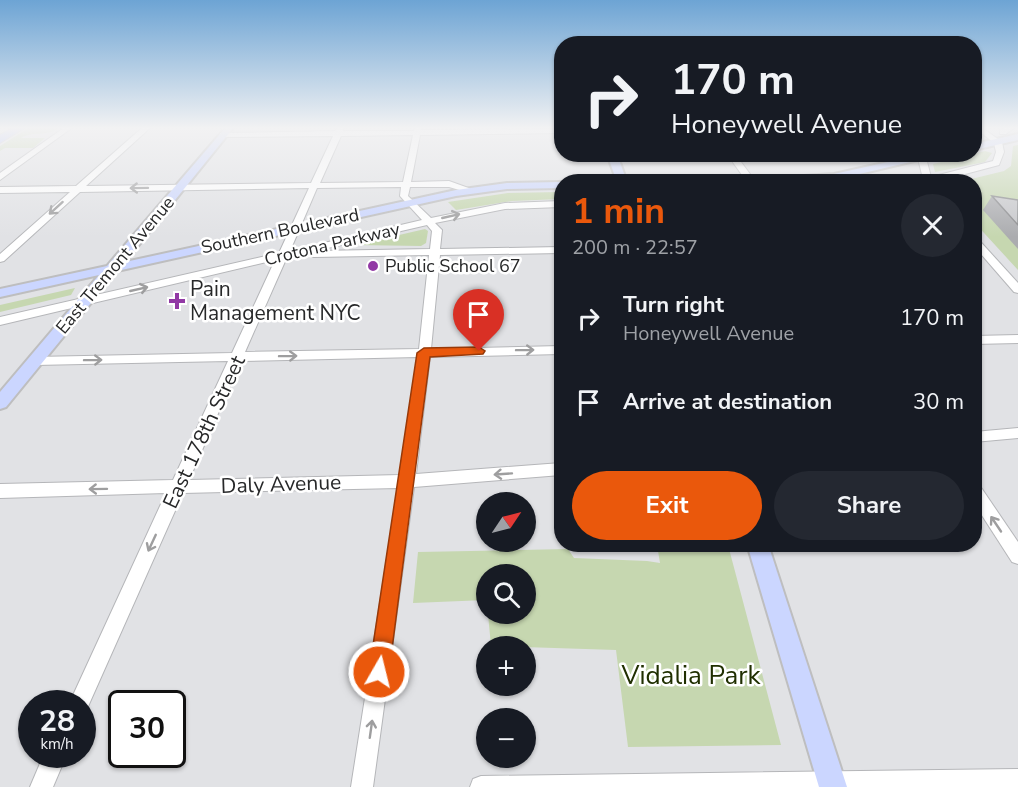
<!DOCTYPE html>
<html lang="en">
<head>
<meta charset="utf-8">
<style>
  body { margin:0; font-family:"Nunito Sans",sans-serif; background:#242831; color:#f1f3f6; height:100vh; display:flex; flex-direction:column; font-size:22px; white-space:nowrap }
  * { box-sizing:border-box; margin:0 }
  p { font-size:20px; color:#9ea1a6 }
  .icon { flex:none; width:33px; height:33px; fill:none; stroke:currentColor; stroke-width:2; stroke-linecap:round; stroke-linejoin:round }
  .map { position:relative; flex:1; overflow:hidden }
  .details { position:absolute; left:554px; top:174px; width:428px; height:378px; display:flex; flex-direction:column; background:#171b24; border-radius:24px; box-shadow:0 2px 4px #0004 }
  .details>* { flex:none }
  .hud { position:absolute; left:554px; top:36px; width:428px; height:126px; border-radius:24px; box-shadow:0 2px 4px #0004; background:#171b24; color:#f1f3f6; overflow:hidden }
  .needle { width:39px; rotate:55deg }
  .controls { position:absolute; left:476px; top:492px; display:grid; gap:12px }
  .controls a { display:grid; place-items:center; width:60px; height:60px; border-radius:50%; background:#171b24; box-shadow:0 2px 4px #0004; font-size:30px }
  .speed { position:absolute; left:18px; top:690px; display:flex; gap:12px; font-size:30px; font-weight:700; text-align:center }
  .speed>* { display:grid; place-content:center; width:78px; height:78px; border-radius:50%; background:#171b24; box-shadow:0 2px 4px #0004; line-height:1 }
  .speed small { font-size:15px; font-weight:400 }
  .speed .limit { border:3px solid #111; border-radius:9px; background:#fff; color:#111 }
  .pin { position:absolute; display:grid; place-items:center; width:51px; height:51px; color:#fff; margin:-62px -26px; border-radius:50% 50% 50% 0; rotate:-45deg; box-shadow:0 0 6px #0007 }
  .pin .icon { rotate:45deg }
  .me { position:absolute; width:66px; margin:-33px; rotate:8deg; stroke-linejoin:round; filter:drop-shadow(0 0 4px #0008) }
  .turn { display:flex; align-items:center; gap:21px; height:126px; padding:0 18px; font-size:27px }
  .turn .icon { width:78px; height:78px; stroke-width:2.5 }
  .turn b { display:block; font-size:42px; line-height:51px }
  .round { display:grid; place-items:center; flex:none; width:63px; height:63px; border-radius:32px; background:#242831 }
  .overview { display:flex; align-items:center; justify-content:space-between; height:102px; padding:0 18px }
  h1 { font-size:36px; font-weight:700; line-height:45px; color:#ea580c }
  .action { display:flex; gap:12px; margin-top:auto; padding:12px 18px }
  .action a { flex:1; height:69px; border-radius:36px; background:#ea580c; color:#fff; font-size:24px; font-weight:700; line-height:69px; text-align:center }
  .action a+a { background:#242831; color:#f1f3f6 }
  ul { padding:0; list-style:none }
  li { display:flex; align-items:center; gap:18px; height:84px; padding:0 18px }
  li div { flex:1 }
  li b { display:block; font-size:22px }
  li em { font-style:normal }
  .map>svg:first-child { display:block }
</style>
</head>
<body>
<div class="map">
<svg width="1018" height="787" viewBox="0 0 1018 787">
  <rect width="100%" height="100%" fill="#e1e2e5"/>
  <g fill="#c6d7b0">
    <path d="M30,127h31c-17,11 -27,3 -40,11h24l-12,10h-28l-5,3v-5z"/>
    <polygon points="1018,145 1018,270 974,222 974,182 959,182 1004,171 1011,166 1013,146"/>
    <polygon points="985,151 992,153 985,162 935,172 933,164"/>
    <polygon points="561,192 561,199 512,201 456,210 448,202 508,193"/>
    <polygon points="425,229 428,231 426,243 421,246 356,245"/>
    <polygon points="75,288 71,295 0,312 0,305"/>
    <polygon points="657,545 728,545 781,745 628,747 616,650 491,646 488,614 525,614 525,574 486,574 486,600 413,603 418,552 568,549 574,558 647,561 660,563"/>
  </g>
  <g fill="none" stroke-linecap="round" stroke-linejoin="round">
    <defs>
      <g id="minor">
        <polygon points="65,127 73,127 0,180 0,173"/>
        <path d="M143,127h8l-65,59 225,-3 22,-47 -113,1v-4h3l112,-2 3,-4h6l-1,4h71l1,-4h6v3l140,-1v4l-141,2 -9,47 38,-1 25,9 -4,3 -21,-6h-39l-2,9 23,22 74,-15 56,-2v6l-56,2 -70,14 7,7 -2,19 121,-2v6l-121,2 -9,94 130,-3v8l-131,3 -14,117 145,-11v12l-147,12 -41,300h-22l47,-299 -215,5 -97,218 -4,2v-9h-13l97,-211 -166,5v-14l173,-4 55,-119 -193,4 -6,-4 6,-4 197,-4 43,-93 -275,65v-8l279,-64 30,-65 -229,4 -76,69 -4,1v-8l70,-62 -70,1v-6l76,-1zM413,135l-10,47 -83,1 21,-47zM401,187l-1,9 22,24 -132,31 27,-63zM427,225l5,6 -2,18 -115,2zM310,252v4l4,1 115,-2 -10,94 -174,3 42,-95zM418,357l-18,118 -211,5 52,-119z"/>
        <polygon points="974,127 981,127 1002,142 1004,152 999,165 935,182 919,182 923,179 917,154 925,154 931,177 993,161 996,152 994,143"/>
        <polygon points="1006,127 1015,127 1006,134 1000,134 1000,130"/>
        <polygon points="727,154 735,154 756,182 747,182"/>
        <polygon points="974,237 977,238 1018,283 1018,293 1014,292 974,246"/>
        <polygon points="1018,335 1018,343 974,344 974,336"/>
        <polygon points="1018,428 1018,438 974,442 974,432"/>
        <polygon points="974,484 980,486 1018,542 1018,564 1012,562 974,503"/>
        <polygon points="44,754 67,754 53,787 30,787"/>
        <polygon points="1018,769 1018,787 470,787 473,779 481,776"/>
      </g>
      <g id="major">
        <polygon points="226,127 234,127 125,262 456,190 507,183 561,182 561,188 507,189 456,196 117,271 6,407 0,409 0,392 99,275 0,297 0,289 107,266"/>
        <polygon points="1018,134 1018,140 974,150 974,144"/>
        <polygon points="607,154 617,154 627,182 617,182"/>
        <polygon points="924,154 944,154 834,180 754,182 759,179 834,174"/>
        <polygon points="747,544 768,544 847,787 819,787"/>
      </g>
      <polygon id="highway" points="14,127 26,127 0,143 0,135"/>
    </defs>
    <use href="#minor" stroke="#b5b6b9" stroke-width="2"/>
    <use href="#major" stroke="#bebebf" stroke-width="4"/>
    <use href="#highway" stroke="#bebebf" stroke-width="2"/>
    <use href="#minor" fill="#fff" fill-rule="evenodd"/>
    <use href="#major" fill="#cbd6ff" fill-rule="evenodd"/>
    <use href="#highway" fill="#a9bbff" fill-rule="evenodd"/>
  </g>
  <polygon fill="#abacaf" points="992,196 1018,200 1018,249 983,210"/>
  <polygon fill="#c7c8cb" stroke="#8b8c8e" stroke-width="1.5" points="992,196 1018,200 1018,225"/>
  <defs><path id="oneway-shaft" d="M-6 0H5M1.5-3L5.5 0L1.5 3" fill="none" stroke-width="1.6" stroke-linecap="round" stroke-linejoin="round" transform="scale(1.5)"/></defs>
  <g stroke="#9e9e9f">
    <use href="#oneway-shaft" transform="translate(139 188) rotate(179)"/>
    <use href="#oneway-shaft" transform="translate(56 208) rotate(138)"/>
    <use href="#oneway-shaft" transform="translate(451 216) rotate(-13)"/>
    <use href="#oneway-shaft" transform="translate(139 289) rotate(-13)"/>
    <use href="#oneway-shaft" transform="translate(525 350) rotate(-1)"/>
    <use href="#oneway-shaft" transform="translate(288 356) rotate(-1)"/>
    <use href="#oneway-shaft" transform="translate(93 360) rotate(-1)"/>
    <use href="#oneway-shaft" transform="translate(503 474) rotate(176)"/>
    <use href="#oneway-shaft" transform="translate(98 489) rotate(179)"/>
    <use href="#oneway-shaft" transform="translate(996 524) rotate(-124)"/>
    <use href="#oneway-shaft" transform="translate(152 543) rotate(115)"/>
    <use href="#oneway-shaft" transform="translate(371 729) rotate(-82)"/>
  </g>
  <linearGradient id="sky" x2="0" y2="1"><stop stop-color="#6da4d4"/><stop offset="0.54" stop-color="#f2f2f3"/><stop offset="1" stop-color="#f2f2f3" stop-opacity="0"/></linearGradient>
  <rect width="1018" height="237" fill="url(#sky)"/>
  <polygon fill="#ea580c" stroke="#983908" stroke-width="1.5" points="479,347 485,351 483,354 430,357 389,672 386,679 379,682 372,679 369,672 417,353 424,348"/>
  <g fill="#9239a5" stroke="#fff" stroke-width="2">
    <circle cx="373" cy="266" r="6"/>
    <path d="M174 292h6v6h6v6h-6v6h-6v-6h-6v-6h6z"/>
  </g>
  <g text-anchor="middle" dominant-baseline="central" stroke-width="5" stroke-linejoin="round" paint-order="stroke">
    <g font-size="18" fill="#272829" stroke="#fff">
      <text transform="translate(280 231) rotate(-12)">Southern Boulevard</text>
      <text transform="translate(332 244) rotate(-13)">Crotona Parkway</text>
      <text transform="translate(115 265) rotate(-50)">East Tremont Avenue</text>
    </g>
    <g font-size="18" fill="#272829" stroke="#fff" text-anchor="start">
      <text x="385" y="266">Public School 67</text>
    </g>
    <g font-size="21" fill="#272829" stroke="#fff" text-anchor="start">
      <text x="190" y="289">Pain<tspan x="190" dy="24">Management NYC</tspan></text>
    </g>
    <g font-size="21" fill="#272829" stroke="#fff">
      <text transform="translate(204 432) rotate(-65)">East 178th Street</text>
      <text transform="translate(281 484) rotate(-2)">Daly Avenue</text>
    </g>
    <g font-size="26" fill="#202f01" stroke="#fff">
      <text x="691" y="675">Vidalia Park</text>
    </g>
  </g>
</svg>
<div class="controls">
<a><svg class="needle" viewBox="-14 -14 28 28"><path d="M0-13l5 13h-10z" fill="#e53935"/><path d="M0 13l5-13h-10z" fill="#9ea1a6"/></svg></a>
<a><svg class="icon" aria-label="search" viewBox="0 0 24 24"><circle cx="10" cy="10" r="6"/><path d="M15 15l6 6"/></svg></a>
<a>+</a>
<a>−</a>
</div>
<div class="speed"><div>28<small>km/h</small></div><div class="limit">30</div></div>
<div class="pin" style="left:479px;top:351px;background:#d93025"><svg class="icon" aria-label="arrive" viewBox="0 0 24 24"><path d="M6 21V4h12l-3 4 3 4H6"/></svg></div>
<svg class="me" style="left:379px;top:672px" viewBox="-20 -20 40 40"><circle r="17" fill="#ea580c" stroke="#fff" stroke-width="3"/><path d="M0-11L8 9 0 5-8 9z" fill="#fff"/></svg>
<div class="hud">
<div class="turn"><svg class="icon" aria-label="right" viewBox="0 0 24 24"><path d="M7 20v-9h11M14 6l5 5-5 5"/></svg><div><b>170 m</b>Honeywell Avenue</div></div>
</div>
<section class="details">
<div class="overview"><div><h1>1 min</h1><p>200 m · 22:57</p></div><a class="round"><svg class="icon" aria-label="close" viewBox="0 0 24 24"><path d="M6 6l12 12M18 6L6 18"/></svg></a></div>
<ul>
<li><svg class="icon" aria-label="right" viewBox="0 0 24 24"><path d="M7 20v-9h11M14 6l5 5-5 5"/></svg><div><b>Turn right</b><p>Honeywell Avenue</p></div><em>170 m</em></li>
<li><svg class="icon" aria-label="arrive" viewBox="0 0 24 24"><path d="M6 21V4h12l-3 4 3 4H6"/></svg><div><b>Arrive at destination</b></div><em>30 m</em></li>
</ul>
<div class="action"><a>Exit</a><a>Share</a></div>
</section>
</div>
</body>
</html>
